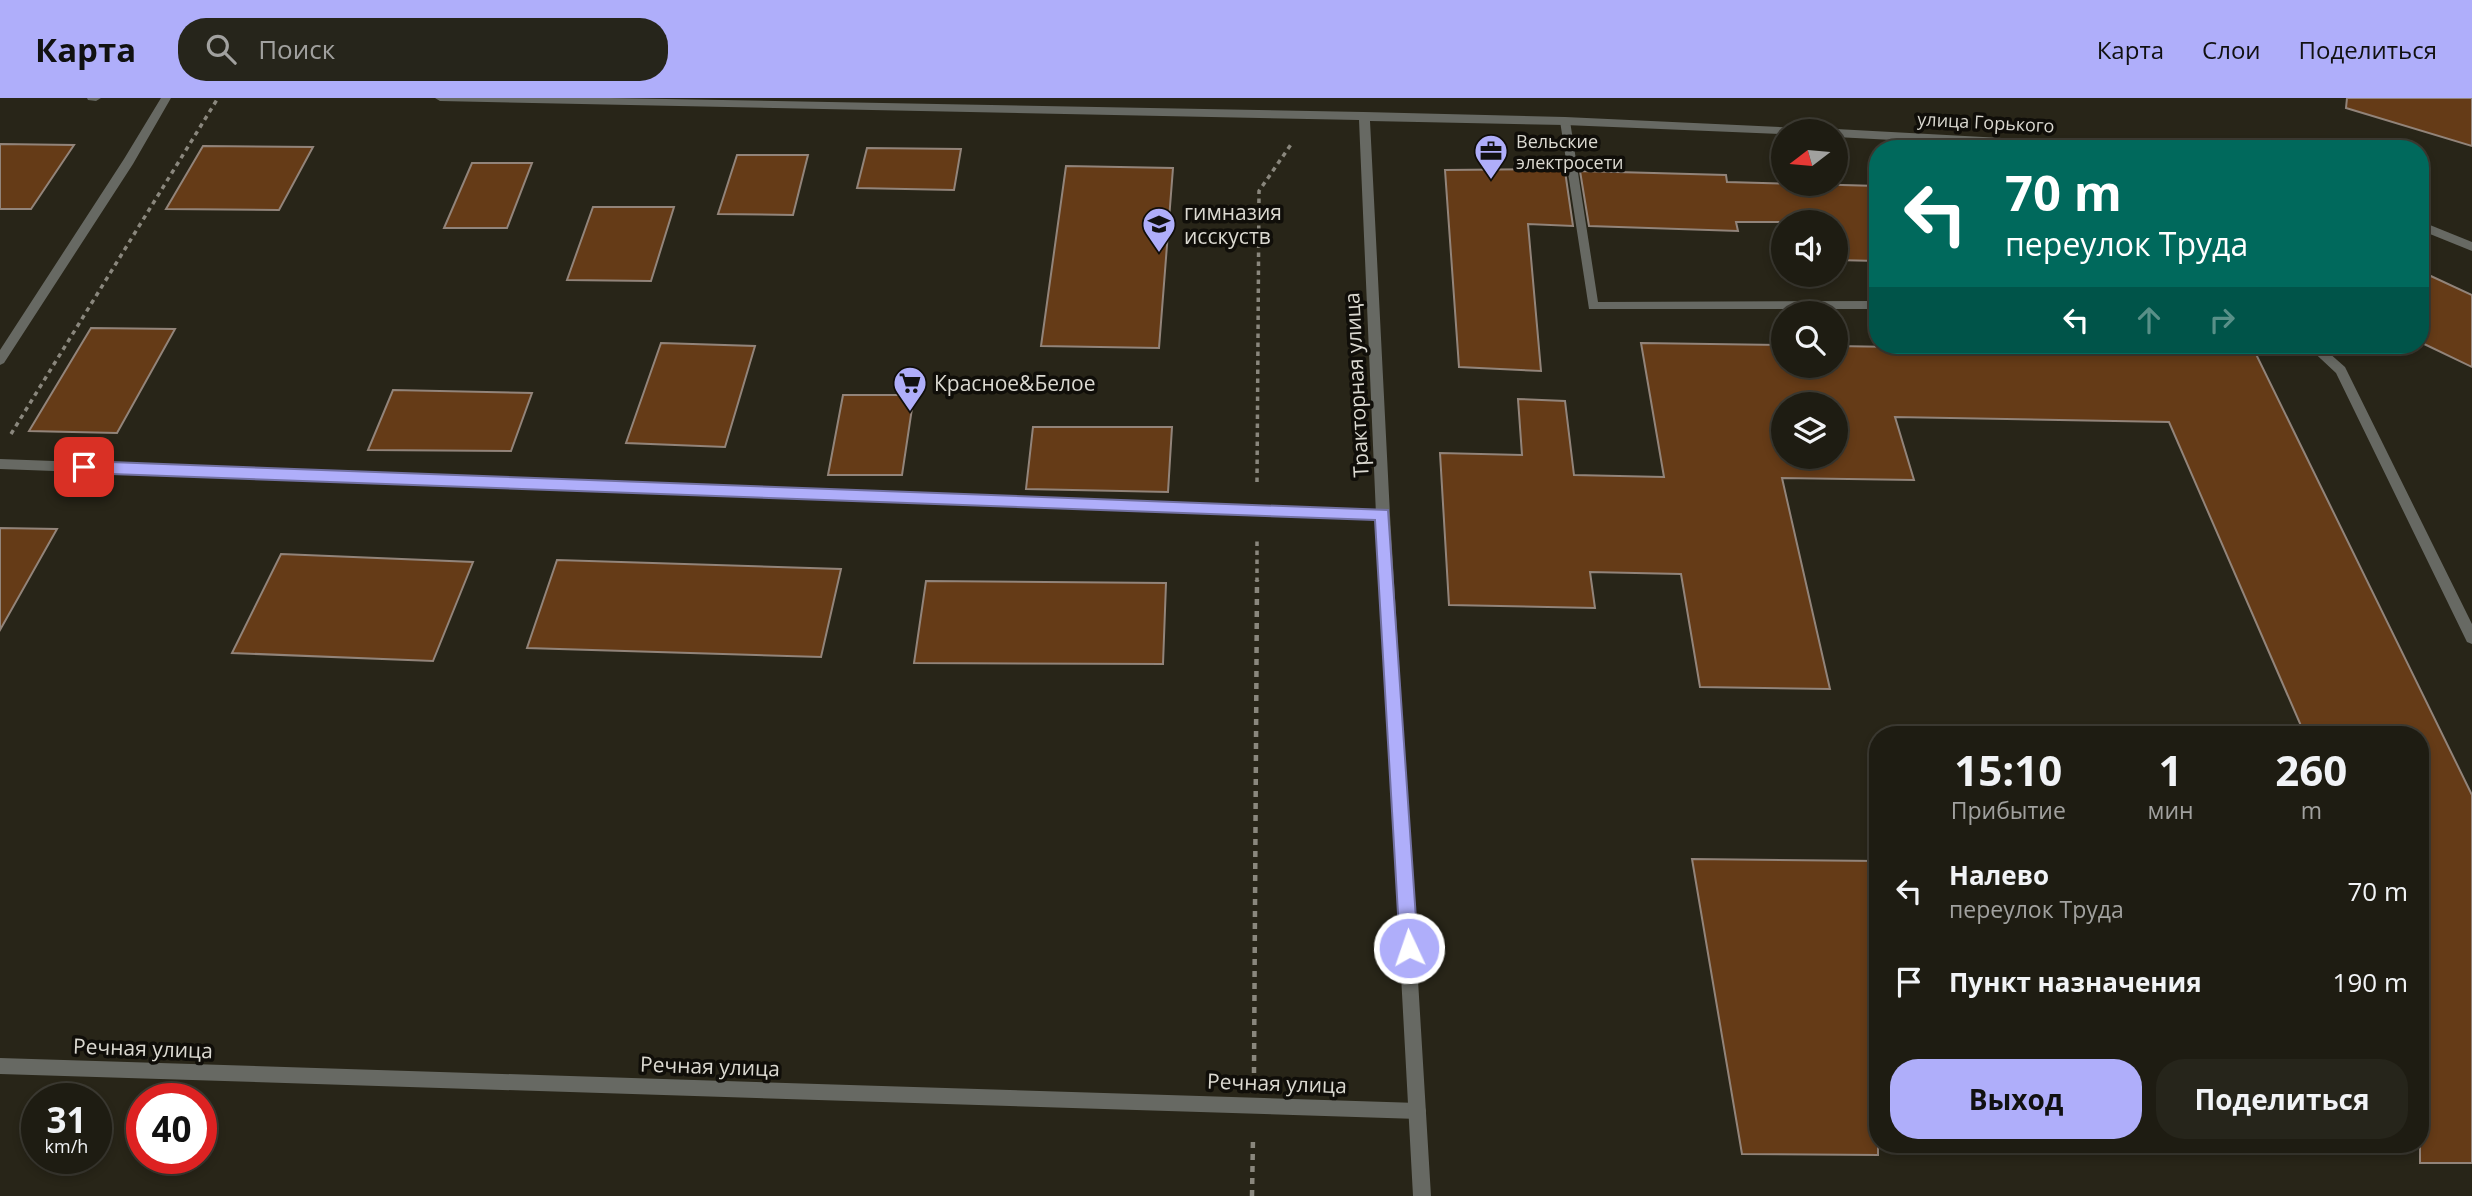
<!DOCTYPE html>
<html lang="ru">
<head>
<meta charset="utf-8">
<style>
  body { margin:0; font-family:"Open Sans",sans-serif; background:#26251b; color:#f1f3f6; height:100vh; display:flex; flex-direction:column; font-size:26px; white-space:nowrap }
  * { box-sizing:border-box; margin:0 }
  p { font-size:23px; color:#a1a19f }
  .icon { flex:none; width:38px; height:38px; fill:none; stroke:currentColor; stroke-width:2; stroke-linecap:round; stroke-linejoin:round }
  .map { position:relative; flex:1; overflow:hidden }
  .panel { position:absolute; left:1869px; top:628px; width:560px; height:427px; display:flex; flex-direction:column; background:#1e1c12; border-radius:28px; box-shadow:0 4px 10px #0003,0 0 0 2px #3c3a32 }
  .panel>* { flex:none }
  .banner { position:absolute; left:1869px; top:42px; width:560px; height:214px; border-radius:28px; box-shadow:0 4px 10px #0003,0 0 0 2px #3c3a32; background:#00695c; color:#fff; overflow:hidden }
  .needle { width:46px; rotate:254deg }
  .fabs { position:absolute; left:1771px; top:21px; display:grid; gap:14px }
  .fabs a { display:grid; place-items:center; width:77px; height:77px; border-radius:50%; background:#1e1c12; box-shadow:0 4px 10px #0003,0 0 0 2px #3c3a32; font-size:35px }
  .speed { position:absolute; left:21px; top:985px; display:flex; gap:14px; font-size:35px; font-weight:700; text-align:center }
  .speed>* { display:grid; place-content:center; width:91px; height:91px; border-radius:50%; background:#1e1c12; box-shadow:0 4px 10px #0003,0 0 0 2px #3c3a32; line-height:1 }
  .speed small { font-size:18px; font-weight:400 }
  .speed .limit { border:10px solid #d22; background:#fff; color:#111 }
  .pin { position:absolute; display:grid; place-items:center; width:60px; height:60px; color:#fff; margin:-30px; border-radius:14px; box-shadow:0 4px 10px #0006 }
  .me { position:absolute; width:77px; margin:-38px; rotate:357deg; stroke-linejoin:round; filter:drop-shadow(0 0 5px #0008) }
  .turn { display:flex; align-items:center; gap:24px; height:147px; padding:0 21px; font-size:32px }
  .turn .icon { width:91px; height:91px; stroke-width:2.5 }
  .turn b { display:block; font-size:49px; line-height:60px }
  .lanes { display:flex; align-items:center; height:66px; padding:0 21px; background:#0003; justify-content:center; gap:35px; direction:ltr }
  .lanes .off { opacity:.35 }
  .eta { display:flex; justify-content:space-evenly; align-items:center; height:119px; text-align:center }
  .eta b { font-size:42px; font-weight:700; line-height:49px }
  .cta { display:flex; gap:14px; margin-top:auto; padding:14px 21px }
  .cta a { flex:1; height:80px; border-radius:28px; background:#afaefa; color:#111; font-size:28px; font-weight:700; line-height:80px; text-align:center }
  .cta a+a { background:#26251b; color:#f1f3f6 }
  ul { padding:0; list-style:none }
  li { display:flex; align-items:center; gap:21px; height:91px; padding:0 21px }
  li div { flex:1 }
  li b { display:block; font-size:26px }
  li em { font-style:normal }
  header { display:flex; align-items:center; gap:42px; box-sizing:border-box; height:98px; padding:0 35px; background:#afaefa; color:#111 }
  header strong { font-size:33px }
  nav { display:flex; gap:38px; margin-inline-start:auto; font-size:24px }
  .search { width:490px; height:63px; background:#26251b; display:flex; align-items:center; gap:18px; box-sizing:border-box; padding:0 24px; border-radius:28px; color:#a1a19f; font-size:26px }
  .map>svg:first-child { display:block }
</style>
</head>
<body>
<header>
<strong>Карта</strong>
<div class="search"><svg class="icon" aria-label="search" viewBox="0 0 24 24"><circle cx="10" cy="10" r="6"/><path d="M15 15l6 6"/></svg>Поиск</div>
<nav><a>Карта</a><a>Слои</a><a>Поделиться</a></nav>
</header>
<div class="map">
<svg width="2472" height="1098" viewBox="0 0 2472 1098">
  <rect width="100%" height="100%" fill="#282518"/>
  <g fill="#653b17" stroke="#92847a" stroke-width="2" fill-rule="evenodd">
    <polygon points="2347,0 2472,0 2472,48 2346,10"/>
    <polygon points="0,46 74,47 31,111 0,111"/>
    <polygon points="203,48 313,49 279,112 166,111"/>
    <polygon points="867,50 961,51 954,92 857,90"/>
    <polygon points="737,57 808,57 793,117 718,116"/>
    <polygon points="472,65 532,65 507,130 444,130"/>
    <polygon points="1066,68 1173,70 1159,250 1041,248"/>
    <polygon points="1538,71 1565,73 1573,128 1528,126 1541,273 1459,269 1445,72"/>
    <polygon points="1580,73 1726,77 1727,84 1878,88 1878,163 1836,162 1836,124 1736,124 1738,133 1589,128"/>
    <polygon points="593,109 674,109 651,183 567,182"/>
    <polygon points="2420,173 2472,197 2472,269 2420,244"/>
    <polygon points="91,230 175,231 117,335 29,333"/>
    <polygon points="661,245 755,248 725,349 626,345"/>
    <path d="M1641,245l142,2v21h53v-20l302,5 -2,-6 116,1 220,449v368h-52v-428h-115l-136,-313 -274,-5 19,63 -132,-2 48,211 -130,-2 -19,-113 -91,-2 5,36 -146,-3 -9,-152 82,2 -4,-56 47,2 9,74 90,2zM1783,306h53v53h-53z"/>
    <polygon points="393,292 532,295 511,353 368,352"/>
    <polygon points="843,297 914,297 902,377 828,377"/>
    <polygon points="1033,329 1172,329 1168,394 1026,391"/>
    <polygon points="0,430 57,431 0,532"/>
    <polygon points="281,456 473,464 433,563 232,555"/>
    <polygon points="557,462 841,471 821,559 527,550"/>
    <polygon points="926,483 1166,485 1163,566 914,565"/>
    <polygon points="1692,761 1878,763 1878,1057 1742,1056"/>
  </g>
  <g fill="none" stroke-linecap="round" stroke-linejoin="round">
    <g stroke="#8a877d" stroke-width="3.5" stroke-dasharray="4.5 4.5" stroke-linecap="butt">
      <polyline points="11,336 218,0"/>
      <polyline points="1257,384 1259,93 1292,45"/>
      <polyline points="1257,484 1257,441"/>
    </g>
    <g stroke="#8a877d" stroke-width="4.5" stroke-dasharray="6 6" stroke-linecap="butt">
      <polyline points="1254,975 1257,482"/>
      <polyline points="1252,1098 1253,1040"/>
    </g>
    <g fill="#676963" fill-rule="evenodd">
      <polygon points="87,0 101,0 96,3 88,2"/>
      <polygon points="1565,19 1570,23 1598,204 1878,203 1878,211 1589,211 1560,23"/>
      <polygon points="2306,247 2320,247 2345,269 2472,526 2472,546 2467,544 2336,275"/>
    </g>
    <g fill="#676963" fill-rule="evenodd">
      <polygon points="0,361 1383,412 1390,417 1383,422 0,371"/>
      <polygon points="0,960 1418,1005 1424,1007 1426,1013 1424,1019 1418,1021 0,976"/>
    </g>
    <g fill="#676963" fill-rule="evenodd">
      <polygon points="161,0 171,0 133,66 4,265 0,267 0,252 124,61"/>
      <polygon points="435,0 611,0 1364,14 1565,19 1800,30 1801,33 1783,33 1783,36 1565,27 1370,23 1390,417 1431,1098 1413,1098 1376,417 1359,22 440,3"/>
      <polygon points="1836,31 2134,47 2139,51 2061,51 1836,39 1836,33 1832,33"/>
      <polygon points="2420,123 2472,144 2472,153 2420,132"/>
    </g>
  </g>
  <polygon fill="#afaefa" stroke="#7271a2" stroke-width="2" points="84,363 1388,412 1418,850 1415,856 1409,859 1402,856 1400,850 1375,422 84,375 76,369"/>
  <defs>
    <symbol id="office-pin" viewBox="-11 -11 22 30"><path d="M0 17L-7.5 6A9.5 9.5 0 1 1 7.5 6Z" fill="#afaefa" stroke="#100e09"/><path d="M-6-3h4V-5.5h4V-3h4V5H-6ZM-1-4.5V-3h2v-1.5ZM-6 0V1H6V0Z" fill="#111"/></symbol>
    <symbol id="school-pin" viewBox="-11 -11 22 30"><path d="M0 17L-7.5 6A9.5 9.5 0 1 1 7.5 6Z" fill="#afaefa" stroke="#100e09"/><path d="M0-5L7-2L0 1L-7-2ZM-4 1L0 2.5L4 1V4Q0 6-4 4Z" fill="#111"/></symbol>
    <symbol id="supermarket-pin" viewBox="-11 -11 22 30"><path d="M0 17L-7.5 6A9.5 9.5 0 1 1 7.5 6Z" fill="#afaefa" stroke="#100e09"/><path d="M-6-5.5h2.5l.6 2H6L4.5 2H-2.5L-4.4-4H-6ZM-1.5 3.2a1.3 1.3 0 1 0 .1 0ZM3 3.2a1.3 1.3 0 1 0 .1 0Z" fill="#111"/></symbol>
  </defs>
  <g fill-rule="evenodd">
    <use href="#office-pin" x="1472" y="34" width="38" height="52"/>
    <use href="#school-pin" x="1140" y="107" width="38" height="52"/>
    <use href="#supermarket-pin" x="891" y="266" width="38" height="52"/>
  </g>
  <g text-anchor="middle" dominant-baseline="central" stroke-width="7" stroke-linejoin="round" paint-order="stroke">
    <g font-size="18" fill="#dbd9d1" stroke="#100e09">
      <text transform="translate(1986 24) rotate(3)">улица Горького</text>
    </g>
    <g font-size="18" fill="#dbd9d1" stroke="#100e09" text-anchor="start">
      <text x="1516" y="43">Вельские<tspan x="1516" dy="21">электросети</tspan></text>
    </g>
    <g font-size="21" fill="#dbd9d1" stroke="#100e09" text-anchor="start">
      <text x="1184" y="114">гимназия<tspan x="1184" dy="24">исскуств</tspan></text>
      <text x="934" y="285">Красное&amp;Белое</text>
    </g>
    <g font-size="21" fill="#dbd9d1" stroke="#100e09">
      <text transform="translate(1356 287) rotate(-93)">Тракторная улица</text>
      <text transform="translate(143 950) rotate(2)">Речная улица</text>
      <text transform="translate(710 968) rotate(2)">Речная улица</text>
      <text transform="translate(1277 985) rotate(2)">Речная улица</text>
    </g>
  </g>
</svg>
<div class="fabs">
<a><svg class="needle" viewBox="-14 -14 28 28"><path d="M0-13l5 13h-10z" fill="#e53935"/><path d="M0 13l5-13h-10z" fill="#a1a19f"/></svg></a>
<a><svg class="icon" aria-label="sound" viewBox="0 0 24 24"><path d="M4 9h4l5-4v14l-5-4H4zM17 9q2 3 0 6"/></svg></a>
<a><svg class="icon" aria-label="search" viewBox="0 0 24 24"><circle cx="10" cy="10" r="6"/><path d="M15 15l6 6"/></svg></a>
<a><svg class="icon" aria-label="layers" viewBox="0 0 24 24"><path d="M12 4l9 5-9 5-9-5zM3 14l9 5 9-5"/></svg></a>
</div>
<div class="speed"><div>31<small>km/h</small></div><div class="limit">40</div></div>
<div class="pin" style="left:84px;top:369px;background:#d93025"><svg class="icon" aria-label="arrive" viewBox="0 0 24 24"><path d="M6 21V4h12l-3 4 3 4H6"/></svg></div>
<svg class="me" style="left:1409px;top:850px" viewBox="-20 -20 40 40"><circle r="17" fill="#afaefa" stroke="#fff" stroke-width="3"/><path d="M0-11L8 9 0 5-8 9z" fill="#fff"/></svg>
<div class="banner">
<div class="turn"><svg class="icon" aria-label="left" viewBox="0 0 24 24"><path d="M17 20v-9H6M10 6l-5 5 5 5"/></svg><div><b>70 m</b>переулок Труда</div></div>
<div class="lanes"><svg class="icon" aria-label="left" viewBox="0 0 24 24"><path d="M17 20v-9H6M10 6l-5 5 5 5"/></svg><svg class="icon off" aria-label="ahead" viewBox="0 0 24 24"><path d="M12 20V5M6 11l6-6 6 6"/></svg><svg class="icon off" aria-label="right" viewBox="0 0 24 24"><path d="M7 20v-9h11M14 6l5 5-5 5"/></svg></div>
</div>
<section class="panel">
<div class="eta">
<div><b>15:10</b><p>Прибытие</p></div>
<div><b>1</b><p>мин</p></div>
<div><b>260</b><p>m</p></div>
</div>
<ul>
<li><svg class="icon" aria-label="left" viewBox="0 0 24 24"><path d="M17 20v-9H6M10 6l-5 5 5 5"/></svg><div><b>Налево</b><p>переулок Труда</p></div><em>70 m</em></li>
<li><svg class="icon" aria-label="arrive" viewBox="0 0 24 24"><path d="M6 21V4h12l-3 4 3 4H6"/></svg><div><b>Пункт назначения</b></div><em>190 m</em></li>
</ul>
<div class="cta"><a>Выход</a><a>Поделиться</a></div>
</section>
</div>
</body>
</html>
